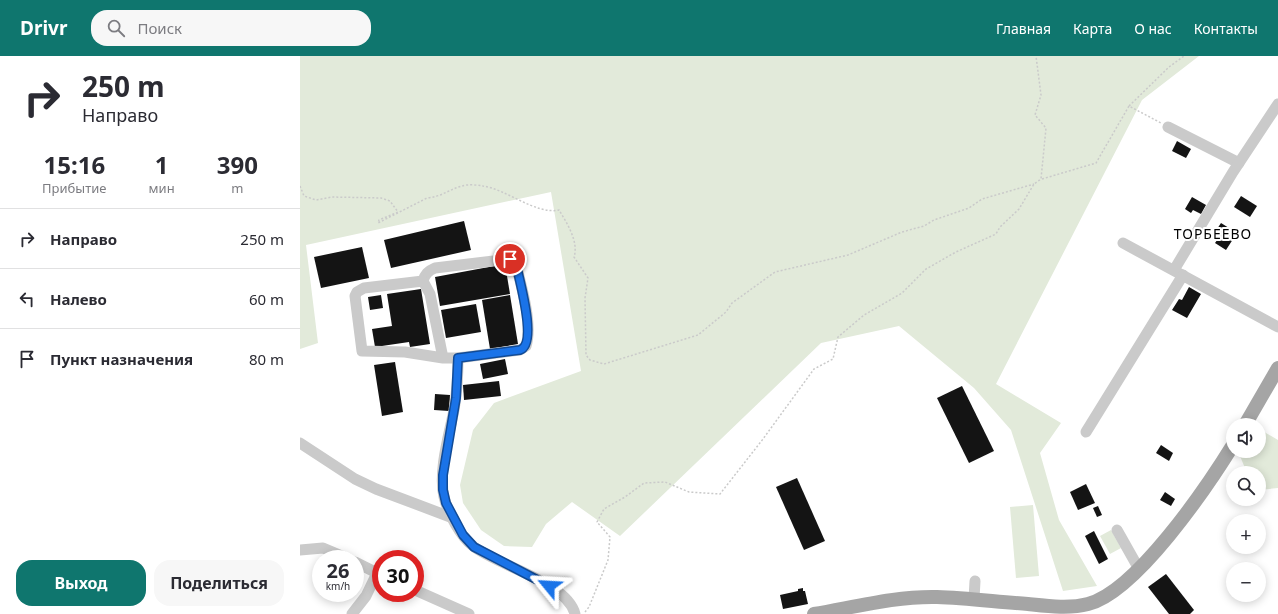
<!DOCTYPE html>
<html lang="ru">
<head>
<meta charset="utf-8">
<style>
  body { margin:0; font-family:"Noto Sans",sans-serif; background:#f7f7f7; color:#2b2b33; height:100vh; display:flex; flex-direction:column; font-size:15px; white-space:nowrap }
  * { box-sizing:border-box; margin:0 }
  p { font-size:13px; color:#7c7c81 }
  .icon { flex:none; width:22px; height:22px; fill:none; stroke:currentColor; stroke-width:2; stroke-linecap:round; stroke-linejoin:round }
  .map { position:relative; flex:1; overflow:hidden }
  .drawer { display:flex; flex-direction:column; background:#fff; width:300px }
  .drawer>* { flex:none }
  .hud { background:#fff; color:#2b2b33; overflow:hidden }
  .buttons { position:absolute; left:926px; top:362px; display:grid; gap:8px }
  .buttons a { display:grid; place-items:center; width:40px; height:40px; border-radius:50%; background:#fff; box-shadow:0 2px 10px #0003; font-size:20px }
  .speed { position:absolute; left:12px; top:494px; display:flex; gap:8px; font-size:20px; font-weight:700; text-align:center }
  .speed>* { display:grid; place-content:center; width:52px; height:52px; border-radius:50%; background:#fff; box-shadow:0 2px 10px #0003; line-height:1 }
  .speed small { font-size:10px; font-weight:400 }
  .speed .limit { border:6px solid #d22; background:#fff; color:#111 }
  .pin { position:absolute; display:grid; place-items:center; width:34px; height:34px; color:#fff; margin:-17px; border:2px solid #fff; border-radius:50%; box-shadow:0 1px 4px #0007 }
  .me { position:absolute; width:44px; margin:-22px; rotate:297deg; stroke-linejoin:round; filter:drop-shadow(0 0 3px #0008) }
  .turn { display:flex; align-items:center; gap:14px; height:84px; padding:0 16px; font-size:18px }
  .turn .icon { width:52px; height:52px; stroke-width:2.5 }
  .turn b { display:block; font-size:28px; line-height:34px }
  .eta { display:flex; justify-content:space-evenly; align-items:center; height:68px; text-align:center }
  .eta b { font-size:24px; font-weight:700; line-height:28px }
  .action { display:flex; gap:8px; margin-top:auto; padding:8px 16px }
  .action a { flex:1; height:46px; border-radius:16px; background:#0f766e; color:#fff; font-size:16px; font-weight:700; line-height:46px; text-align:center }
  .action a+a { background:#f7f7f7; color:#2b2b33 }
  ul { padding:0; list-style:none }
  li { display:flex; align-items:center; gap:12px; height:60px; padding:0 16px; border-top:1px solid #e1e1e2 }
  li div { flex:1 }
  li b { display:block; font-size:15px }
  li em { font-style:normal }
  header { display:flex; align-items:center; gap:24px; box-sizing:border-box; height:56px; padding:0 20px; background:#0f766e; color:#fff }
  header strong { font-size:19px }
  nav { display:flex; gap:22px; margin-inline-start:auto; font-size:14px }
  .search { width:280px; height:36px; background:#f7f7f7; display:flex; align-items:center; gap:10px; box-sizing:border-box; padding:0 14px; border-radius:16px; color:#7c7c81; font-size:15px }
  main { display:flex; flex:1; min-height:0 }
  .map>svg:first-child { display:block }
</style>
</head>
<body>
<header>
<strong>Drivr</strong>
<div class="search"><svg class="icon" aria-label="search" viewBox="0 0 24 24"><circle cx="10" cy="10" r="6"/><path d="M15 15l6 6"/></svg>Поиск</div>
<nav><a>Главная</a><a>Карта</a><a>О нас</a><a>Контакты</a></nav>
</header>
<main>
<section class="drawer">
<div class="hud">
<div class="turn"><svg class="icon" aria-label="right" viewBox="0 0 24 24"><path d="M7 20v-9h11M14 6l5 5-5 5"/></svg><div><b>250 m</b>Направо</div></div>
</div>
<div class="eta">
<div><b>15:16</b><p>Прибытие</p></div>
<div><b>1</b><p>мин</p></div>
<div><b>390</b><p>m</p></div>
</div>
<ul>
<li><svg class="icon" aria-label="right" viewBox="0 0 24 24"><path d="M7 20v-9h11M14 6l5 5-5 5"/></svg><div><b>Направо</b></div><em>250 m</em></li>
<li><svg class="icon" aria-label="left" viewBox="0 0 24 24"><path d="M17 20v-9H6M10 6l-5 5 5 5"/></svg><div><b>Налево</b></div><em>60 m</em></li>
<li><svg class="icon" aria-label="arrive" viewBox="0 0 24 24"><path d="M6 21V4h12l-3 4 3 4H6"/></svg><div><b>Пункт назначения</b></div><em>80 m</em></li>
</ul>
<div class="action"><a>Выход</a><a>Поделиться</a></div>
</section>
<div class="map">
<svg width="978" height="558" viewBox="0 0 978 558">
  <rect width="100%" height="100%" fill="#fff"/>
  <g fill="#e2eada">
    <polygon points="0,0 899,0 842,44 696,328 761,367 740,397 759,464 797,530 763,535 711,374 674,332 599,270 521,287 320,480 272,446 246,468 232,491 204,490 181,474 163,447 160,429 173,374 194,347 281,315 251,136 6,189 18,287 0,293"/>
    <polygon points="959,373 978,384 978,432 959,434 959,417 947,417 940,400 944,395 959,395"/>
    <polygon points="733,449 739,520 716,522 710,451"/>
    <polygon points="811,474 821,492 810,498 800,480"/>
  </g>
  <g fill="#141414">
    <polygon points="877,85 891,93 886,102 872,95"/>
    <polygon points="941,140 957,150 950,161 934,151"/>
    <polygon points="892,141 906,149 901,158 893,154 891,157 885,153"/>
    <polygon points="164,165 171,194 91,212 84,184"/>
    <polygon points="921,167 937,177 926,194 915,187 920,180 915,176"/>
    <polygon points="62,191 69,222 21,232 14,201"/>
    <polygon points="205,208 210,238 140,250 135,221"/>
    <polygon points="889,231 901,238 887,262 872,254 879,243 882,244"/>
    <polygon points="121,233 130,288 110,291 109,286 75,291 72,273 92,270 87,238"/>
    <polygon points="81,239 83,252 70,254 68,241"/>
    <polygon points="210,239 218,288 190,293 182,244"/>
    <polygon points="176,248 181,276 146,282 141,254"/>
    <polygon points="205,303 208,318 183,323 180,308"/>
    <polygon points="95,306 103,356 82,360 74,309"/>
    <polygon points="199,325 201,340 164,344 163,329"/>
    <polygon points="662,330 694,395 669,407 637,342"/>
    <polygon points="135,338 150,339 149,355 134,354"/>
    <polygon points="861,389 873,397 869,405 856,397"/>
    <polygon points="497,422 525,485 504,494 476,431"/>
    <polygon points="786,428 795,447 778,454 770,436"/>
    <polygon points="865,436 875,443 871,450 860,444"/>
    <polygon points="798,450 802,459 797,461 793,452"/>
    <polygon points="794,475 808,503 799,508 785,480"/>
    <polygon points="866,518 894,554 890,558 869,558 848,531"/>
    <polygon points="503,532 503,535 505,535 508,548 483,553 480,539 498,535 498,533"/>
  </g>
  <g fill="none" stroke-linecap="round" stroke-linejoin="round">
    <g stroke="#cacaca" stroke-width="1.5" stroke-dasharray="2 2" stroke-linecap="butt">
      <polyline points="829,50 869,11 884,0"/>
      <polyline points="742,123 796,107 829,50 861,67"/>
      <path d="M0,130l4,10 12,4 16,-3 49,1 9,3 8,11 -19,8 -1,3 49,-25c14,-1 23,-9 35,-12 6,-2 15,-1 21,0 23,3 53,29 76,24 8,13 20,32 15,47l14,21 -3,20 1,57 4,5 14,4 94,-29 28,-23 6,-9 43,-31 73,-17 54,-23 22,-6 10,-6 35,-12 13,-9 52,-15"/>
      <polyline points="285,556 289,551 308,504 310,481 297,466 304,453 325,441 344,427 365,426 389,436 420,438 463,383 514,313 533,303 538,281 564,259 602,237 626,213 656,196 696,178 700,171 719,153 734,128 741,123 746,72 735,59 741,39 736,0"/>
    </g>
    <g stroke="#cacaca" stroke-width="11">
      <polyline points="868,71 939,107"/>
      <polyline points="823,187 978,271"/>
      <polyline points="874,214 933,116 978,48"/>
      <path d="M123,225c2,-7 5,-10 12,-13l75,-9 6,5c5,22 17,60 10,82l-6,4 -62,8"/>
      <path d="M143,302l-38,-6 -43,-1 -7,-55 2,-4 7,-4 59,-7 7,13 13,64h15c0,17 -1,35 -4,52 -5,25 -16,62 -10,87 4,16 16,39 29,49 25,20 94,36 102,68"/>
      <polyline points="786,376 883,219"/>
      <polyline points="0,387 55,423 76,433 153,462"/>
      <polyline points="817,474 839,513"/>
      <polyline points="0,494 23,492 49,503"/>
      <polyline points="55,506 81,519"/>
      <polyline points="115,534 169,558"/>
      <polyline points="674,543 675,525"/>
      <polyline points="52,558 66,540 77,517"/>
    </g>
    <g stroke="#a5a5a5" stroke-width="14">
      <polyline points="945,369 978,312"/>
      <path d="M514,558c41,-7 82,-18 123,-17 30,1 61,5 91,7 19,2 41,5 60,0 48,-12 119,-117 145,-159"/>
    </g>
  </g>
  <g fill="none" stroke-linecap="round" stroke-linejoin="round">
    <defs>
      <path id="route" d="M210,203l6,5c3,15 22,80 4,86l-62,8 -2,40 -13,77v15l3,13 17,32 11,12 75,39"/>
    </defs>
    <use href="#route" stroke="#114b97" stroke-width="10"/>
    <use href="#route" stroke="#1a73e8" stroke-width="7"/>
  </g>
  <g text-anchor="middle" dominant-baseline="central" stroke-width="4" stroke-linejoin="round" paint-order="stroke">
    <g font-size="14" letter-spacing="1" fill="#000" stroke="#fff">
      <text x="913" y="177">ТОРБЕЕВО</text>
    </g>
  </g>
</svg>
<div class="buttons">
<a><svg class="icon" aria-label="sound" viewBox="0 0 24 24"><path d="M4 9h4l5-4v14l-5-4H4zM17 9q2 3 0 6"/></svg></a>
<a><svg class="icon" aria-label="search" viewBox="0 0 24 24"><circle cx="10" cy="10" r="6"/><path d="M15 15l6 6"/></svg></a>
<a>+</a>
<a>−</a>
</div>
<div class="speed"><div>26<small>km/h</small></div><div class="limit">30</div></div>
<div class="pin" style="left:210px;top:203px;background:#d93025"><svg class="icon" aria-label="arrive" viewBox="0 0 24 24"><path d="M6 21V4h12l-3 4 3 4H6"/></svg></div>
<svg class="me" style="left:249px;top:530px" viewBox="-20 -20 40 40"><path d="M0-17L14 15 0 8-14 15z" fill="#1a73e8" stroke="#fff" stroke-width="4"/></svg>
</div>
</main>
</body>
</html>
